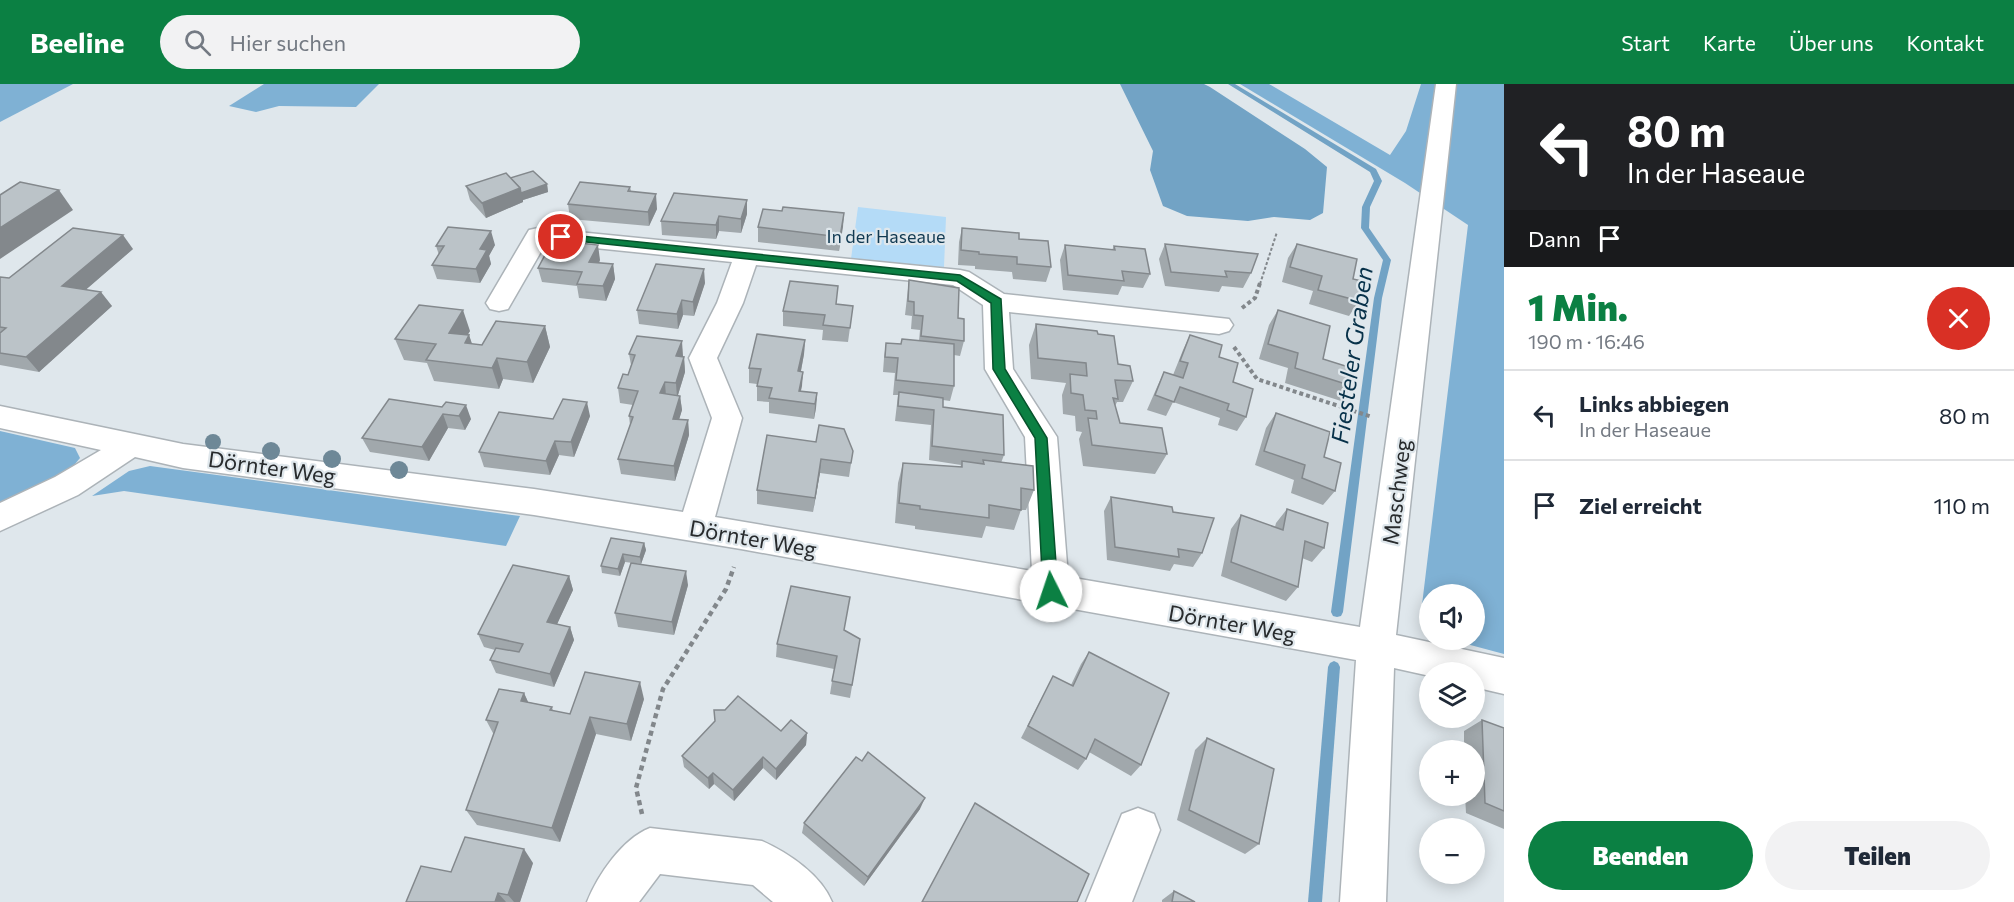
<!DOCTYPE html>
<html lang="de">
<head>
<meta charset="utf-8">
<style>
  body { margin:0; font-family:Commissioner,sans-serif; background:#f2f2f3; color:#1f2937; height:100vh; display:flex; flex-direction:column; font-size:22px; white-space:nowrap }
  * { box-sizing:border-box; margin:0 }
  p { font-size:20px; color:#747a83 }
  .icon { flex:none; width:33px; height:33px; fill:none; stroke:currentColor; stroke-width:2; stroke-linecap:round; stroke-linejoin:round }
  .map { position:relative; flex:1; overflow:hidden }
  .side { display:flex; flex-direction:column; background:#fff; width:510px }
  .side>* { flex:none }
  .guide { background:#202124; color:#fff; overflow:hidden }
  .buttons { position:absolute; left:1419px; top:500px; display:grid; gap:12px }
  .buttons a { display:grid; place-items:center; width:66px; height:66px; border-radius:50%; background:#fff; box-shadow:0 3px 15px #0003; font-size:30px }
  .pin { position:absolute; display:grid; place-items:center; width:51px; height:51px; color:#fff; margin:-26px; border:3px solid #fff; border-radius:50%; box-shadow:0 2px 6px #0007 }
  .me { position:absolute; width:66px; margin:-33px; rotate:356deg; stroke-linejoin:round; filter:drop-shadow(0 0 4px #0008) }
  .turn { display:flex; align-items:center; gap:21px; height:126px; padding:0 24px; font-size:27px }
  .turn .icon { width:78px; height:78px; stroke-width:2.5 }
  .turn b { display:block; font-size:42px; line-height:51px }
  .then { display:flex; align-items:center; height:57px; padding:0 24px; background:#0003; gap:12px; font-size:22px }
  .round { display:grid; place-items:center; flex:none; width:63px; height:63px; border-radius:32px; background:#f2f2f3 }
  .headline { display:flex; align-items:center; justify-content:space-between; height:102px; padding:0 24px }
  h1 { font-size:36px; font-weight:800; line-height:45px; color:#0b8043 }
  .action { display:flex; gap:12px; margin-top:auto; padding:12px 24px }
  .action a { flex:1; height:69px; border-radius:36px; background:#0b8043; color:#fff; font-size:24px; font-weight:800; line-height:69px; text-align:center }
  .action a+a { background:#f2f2f3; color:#1f2937 }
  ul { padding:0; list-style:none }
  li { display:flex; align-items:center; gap:18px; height:90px; padding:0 24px; border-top:2px solid #e0e1e3 }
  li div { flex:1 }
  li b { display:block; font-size:22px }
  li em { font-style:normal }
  header { display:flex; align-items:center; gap:36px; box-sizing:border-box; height:84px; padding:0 30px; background:#0b8043; color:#fff }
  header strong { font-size:28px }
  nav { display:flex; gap:33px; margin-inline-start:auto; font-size:21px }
  .search { width:420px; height:54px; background:#f2f2f3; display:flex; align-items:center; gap:15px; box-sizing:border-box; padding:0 21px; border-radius:33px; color:#747a83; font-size:22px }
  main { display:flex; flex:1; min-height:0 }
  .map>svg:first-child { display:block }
</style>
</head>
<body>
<header>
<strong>Beeline</strong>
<div class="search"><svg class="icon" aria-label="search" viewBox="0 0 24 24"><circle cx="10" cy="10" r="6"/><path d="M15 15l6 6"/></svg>Hier suchen</div>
<nav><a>Start</a><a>Karte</a><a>Über uns</a><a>Kontakt</a></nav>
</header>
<main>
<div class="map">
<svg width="1504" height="818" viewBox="0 0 1504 818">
  <rect width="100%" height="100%" fill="#dfe7ec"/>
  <polygon fill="#b4dbf7" points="858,123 946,133 944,183 851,175"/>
  <g fill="#7fb1d4">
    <polygon points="0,0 73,0 0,38"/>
    <polygon points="264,0 379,0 356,23 279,22 256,28 229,22"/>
    <polygon points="1240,0 1269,0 1390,71 1406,47 1421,0 1504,0 1504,570 1448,555 1474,555 1474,510 1430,510 1429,538 1421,529 1468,141 1405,99"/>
    <polygon points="0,347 75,364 80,374 64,393 0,424"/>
    <polygon points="150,382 520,432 506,462 124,407 92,412 129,387"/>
  </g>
  <polygon fill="#72a3c5" points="1120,0 1204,0 1210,3 1305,65 1327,83 1323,129 1310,136 1274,133 1248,137 1187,132 1163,122 1150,86 1153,67"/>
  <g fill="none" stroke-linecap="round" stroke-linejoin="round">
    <g fill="#72a3c5" fill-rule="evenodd">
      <polygon points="1228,0 1235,0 1376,85 1382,97 1370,123 1369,144 1391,176 1382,214 1343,528 1341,532 1337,533 1333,532 1331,528 1374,214 1383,176 1361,144 1362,123 1374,97 1370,88"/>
      <polygon points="1334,577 1338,579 1340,583 1322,818 1308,818 1328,583 1330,579"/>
    </g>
    <defs>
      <g id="minor">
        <path d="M1436,0h20l-60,551 108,23v36l-30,-7v-15h-44v4l-36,-8 -8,234h-46l16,-242 -615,-111 -207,-34 -351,-47 -48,-11 -57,38 -78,36v-28l55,-26 46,-27 -101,-22v-22l183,38 351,45 149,23 29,-94 -23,-60 28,-55 15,-41 -186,-19 -38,66 -9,2 -9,-2 -4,-6 40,-68 3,-5 9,-2 422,42 9,2 35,22 225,25 4,6 -4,6 -10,3 -210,-22 4,57 44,68 11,140 292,50zM756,181l197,20 30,20 2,64 40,68 7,134 -317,-54 27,-99 -25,-60 26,-55z"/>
        <polygon points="1138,724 1154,730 1160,746 1132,818 1086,818 1122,730"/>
        <path d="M650,744l112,13c27,12 59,34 70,61h-59l-20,-17 -93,-11 -21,28h-52c11,-27 35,-63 63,-74z"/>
      </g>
    </defs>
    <use href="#minor" stroke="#acb3b8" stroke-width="3"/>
    <polyline stroke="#82878b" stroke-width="2" stroke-dasharray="3 2" stroke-linecap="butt" points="1260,200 1277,148"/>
    <g stroke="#82878b" stroke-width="4" stroke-dasharray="4 3" stroke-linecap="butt">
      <polyline points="1242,224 1255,214 1260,199"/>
      <polyline points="1234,263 1257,295 1372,333"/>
    </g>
    <polyline stroke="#82878b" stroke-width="4.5" stroke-dasharray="5 4" stroke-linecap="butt" points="642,730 636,704 663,605 726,505 734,483"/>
    <use href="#minor" fill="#fff" fill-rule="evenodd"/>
  </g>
  <g fill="#6e8897">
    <circle cx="213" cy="358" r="8"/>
    <circle cx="271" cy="367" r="9"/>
    <circle cx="332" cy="375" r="9"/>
    <circle cx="399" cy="386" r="9"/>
  </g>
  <g fill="#a1a8ac">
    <polygon points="510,94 547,100 548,108 523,116 523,118 486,134 470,116 466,102"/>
    <polygon points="630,103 631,107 657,125 649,142 570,135 568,120"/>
    <polygon points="747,116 747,130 741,149 719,147 716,155 662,151 661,137"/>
    <polygon points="782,127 844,129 839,167 758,158 758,143"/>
    <polygon points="962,144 1019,155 1051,183 1046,198 1013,195 1012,188 975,185 975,182 958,181 959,158"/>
    <polygon points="1165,160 1251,189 1243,204 1222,202 1219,208 1165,202 1159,175"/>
    <polygon points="1297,160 1353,195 1359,217 1349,232 1309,220 1313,207 1282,198 1288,174"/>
    <polygon points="495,161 489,171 491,180 480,199 437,195 432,181 439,171 436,162"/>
    <polygon points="1065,161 1112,166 1114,162 1150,190 1143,204 1122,202 1118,211 1063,206 1060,176"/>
    <polygon points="133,165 86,205 112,222 39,288 0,281 0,193 9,194"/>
    <polygon points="600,176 599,179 613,180 615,195 606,217 579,214 577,202 542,198 538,184"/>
    <polygon points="909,196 958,234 964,257 960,272 954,271 954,302 950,317 943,316 943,323 1004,371 1001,379 1034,406 1026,426 1021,426 1014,446 986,442 982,454 915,445 915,442 895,439 898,399 903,379 960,383 961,381 929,376 931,341 895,337 898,311 893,311 895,289 883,288 884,274 886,259 901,260 902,255 919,257 920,246 911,245 912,232 905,231"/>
    <polygon points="705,199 694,232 683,231 678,245 639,240 637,226"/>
    <polygon points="837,220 853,222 848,258 822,256 823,246 783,242 783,227"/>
    <polygon points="1278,226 1323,275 1352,302 1341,317 1285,299 1288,284 1259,275 1269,241"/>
    <polygon points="1036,240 1098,250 1118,280 1133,297 1123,318 1117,318 1115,322 1120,339 1167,370 1155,390 1083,382 1079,355 1082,348 1076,347 1075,332 1063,330 1062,311 1066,299 1031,295 1029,261"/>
    <polygon points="545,242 550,263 533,299 503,295 499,305 434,297 427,279 404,276 395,255 470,247 467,251 469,251 472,260 482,261"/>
    <polygon points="1190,251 1219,273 1233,298 1246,333 1237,347 1218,341 1220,334 1173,318 1166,332 1147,326 1157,303 1164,288 1173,291 1183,266"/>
    <polygon points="805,256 804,270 801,287 803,288 801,307 817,309 816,324 814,335 769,329 769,318 757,317 757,300 749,299 749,284"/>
    <polygon points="682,257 682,273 684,273 685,288 678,311 680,312 682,326 679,335 688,336 689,351 675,397 621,390 618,375 630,341 629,332 633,321 620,319 618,304 628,291 631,281 629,270"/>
    <polygon points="442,323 471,335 465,346 448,344 429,377 370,368 362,354"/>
    <polygon points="1276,329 1324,373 1335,407 1323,421 1291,409 1294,396 1255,381 1266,344"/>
    <polygon points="590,332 574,373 559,371 550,391 484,383 479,368 553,335"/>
    <polygon points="767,351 853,367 849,393 820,389 813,428 757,420 757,406"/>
    <polygon points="1111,413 1173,428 1202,469 1193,483 1174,480 1170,487 1107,476 1104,427"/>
    <polygon points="1287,425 1324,464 1312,478 1302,474 1298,503 1286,517 1221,492 1231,445 1241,431 1275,443 1276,439"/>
    <polygon points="644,459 646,466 641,480 625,478 620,492 602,489 601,482"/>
    <polygon points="569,492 573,506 557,540 570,543 574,556 554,603 496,589 490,576 495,566 484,563 478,550"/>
    <polygon points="688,501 674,551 618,543 615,529"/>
    <polygon points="844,546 860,555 850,614 830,610 834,585 776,573 777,560"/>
    <polygon points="1089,568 1141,681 1131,692 1089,668 1086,675 1078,686 1021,654 1053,592 1071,601 1081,580"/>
    <polygon points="524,609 528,618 552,623 553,627 570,630 644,615 631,657 596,650 560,758 477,741 466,726 494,651 486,636"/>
    <polygon points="1482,636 1504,644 1504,745 1466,729 1465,711 1474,711 1474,666 1464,666 1464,647"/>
    <polygon points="781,647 807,649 806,661 776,696 763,684 734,717 714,700 709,705 684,683 682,672"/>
    <polygon points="1207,654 1259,760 1245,770 1177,736 1195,666"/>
    <polygon points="862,677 920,725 864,802 802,749 804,739"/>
    <polygon points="533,779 520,818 406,818 451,788"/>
    <polygon points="1174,807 1195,818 1162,818 1162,816"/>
  </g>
  <g fill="#83888c">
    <polygon points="547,100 548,108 523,116 523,118 486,134 482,119 520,104"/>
    <polygon points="59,106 73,126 0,175 0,144"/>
    <polygon points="656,110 657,125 649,142 648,128"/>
    <polygon points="747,116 747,130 741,149 741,135"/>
    <polygon points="844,129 843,143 839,167 840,153"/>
    <polygon points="719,132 719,147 716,155 716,141"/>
    <polygon points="491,147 495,161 489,172 491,180 480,199 476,185 480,165"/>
    <polygon points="123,151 133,165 74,216 62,202"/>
    <polygon points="598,161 600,176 592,193 589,178"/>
    <polygon points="613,180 615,195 606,217 603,202"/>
    <polygon points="704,185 705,199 694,232 693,218"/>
    <polygon points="101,208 112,222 39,288 26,273"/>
    <polygon points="682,216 683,231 678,245 677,230"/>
    <polygon points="463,226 470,247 456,270 449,249"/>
    <polygon points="545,242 550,263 533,299 527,278"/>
    <polygon points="469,251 476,272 465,259"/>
    <polygon points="805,256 804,270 798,302 798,287"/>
    <polygon points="682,257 683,272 678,287 676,272"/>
    <polygon points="684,273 685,288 677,314 676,299"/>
    <polygon points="497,274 503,295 499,305 492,284"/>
    <polygon points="803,288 802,302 798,318 799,307"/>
    <polygon points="665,298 666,313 660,309"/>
    <polygon points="817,309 816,324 814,335 815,320"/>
    <polygon points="680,312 682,326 675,349 673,335"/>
    <polygon points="587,318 590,332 574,373 571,358"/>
    <polygon points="466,321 471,335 465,346 459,332"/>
    <polygon points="443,330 448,344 429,377 422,363"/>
    <polygon points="688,336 689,351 675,397 674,382"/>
    <polygon points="555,357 559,371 550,391 546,377"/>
    <polygon points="821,375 820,389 813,428 815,414"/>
    <polygon points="644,459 646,466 641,480 640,473"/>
    <polygon points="623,470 625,478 620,492 618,485"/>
    <polygon points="686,487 688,501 674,551 672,538"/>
    <polygon points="569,492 573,506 552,551 547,538"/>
    <polygon points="570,543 574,556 554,603 550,590"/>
    <polygon points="640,598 644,615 631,657 627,640"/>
    <polygon points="524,609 532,627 521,617"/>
    <polygon points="590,633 596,650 560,758 552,744"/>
    <polygon points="807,649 806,661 776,696 776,685"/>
    <polygon points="763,673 763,684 734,717 733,706"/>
    <polygon points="713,689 714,700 709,705 708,694"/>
    <polygon points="925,714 920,725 864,802 868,793"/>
    <polygon points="524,765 533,779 520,818 514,818 508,811"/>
    <polygon points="498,809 506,818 495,818"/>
  </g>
  <g fill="#bbc3c8" stroke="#83888c" stroke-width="1.5">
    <polygon points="533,87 547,100 521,109 520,104 510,94"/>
    <polygon points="506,89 520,104 482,119 466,102"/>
    <polygon points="20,98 59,106 0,144 0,111"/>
    <polygon points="580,98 630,103 628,107 656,110 648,128 568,120"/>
    <polygon points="674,109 747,116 741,135 719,132 716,141 661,137"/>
    <polygon points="783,123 844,129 840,153 758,143 763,125 782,127"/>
    <polygon points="448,143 491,147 480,165 487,166 476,185 432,181 444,162 436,162"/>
    <polygon points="73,144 123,151 62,202 101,208 26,273 0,269 0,249 6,244 0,243 0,193 9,194"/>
    <polygon points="962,144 1019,149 1019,155 1048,157 1051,183 1017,180 1017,173 979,170 979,168 961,166"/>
    <polygon points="553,156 598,161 589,178 613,180 603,202 577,200 582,188 538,184"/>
    <polygon points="1165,160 1258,170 1251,189 1225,187 1227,193 1171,188"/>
    <polygon points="1297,160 1357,175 1353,195 1362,197 1359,217 1318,206 1322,192 1290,183"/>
    <polygon points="1065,161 1115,166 1114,162 1145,165 1150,190 1122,187 1124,197 1068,191"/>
    <polygon points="656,180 704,185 693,218 682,216 677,230 637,226"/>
    <polygon points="909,196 959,204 958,234 964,235 964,257 921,252 923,232 914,231 914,218 908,217"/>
    <polygon points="790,197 838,202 836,220 853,222 850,244 823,241 825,231 783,227"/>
    <polygon points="419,221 463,226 449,249 469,251 465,259 482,261 496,237 545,242 527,278 497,274 492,284 426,276 436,260 395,255"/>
    <polygon points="1278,226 1330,242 1323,275 1355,285 1352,302 1295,284 1298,269 1268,260"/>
    <polygon points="1036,240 1097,247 1098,250 1114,252 1118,280 1130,282 1133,297 1115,296 1118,315 1113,314 1120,339 1162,344 1167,370 1092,361 1088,334 1097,335 1096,327 1085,326 1083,311 1071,309 1070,290 1087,292 1086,279 1038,274"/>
    <polygon points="757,250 805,256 798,287 803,288 799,307 817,309 815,320 769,314 772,304 757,302 761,285 749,284"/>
    <polygon points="1190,251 1222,261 1219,273 1238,279 1233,298 1253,305 1246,333 1227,326 1229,320 1180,303 1174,318 1155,311 1164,288 1183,294 1188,279 1180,277"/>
    <polygon points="637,252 682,257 676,272 684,273 676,299 665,298 660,309 680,312 673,335 688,336 674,382 618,375 633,333 629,332 638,307 618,304 623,290 628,291 635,271 629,270"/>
    <polygon points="902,255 954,260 954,302 896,296 898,274 885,273 886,259 901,260"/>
    <polygon points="899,308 943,314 943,323 1003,331 1004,371 932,362 934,326 898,322"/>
    <polygon points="389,315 442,323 446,318 466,321 459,332 443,330 422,363 362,354"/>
    <polygon points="563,315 587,318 571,358 555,357 546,377 479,368 499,328 553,335"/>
    <polygon points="1276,329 1330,348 1324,373 1341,379 1335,407 1302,394 1305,381 1264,367"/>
    <polygon points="819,341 844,345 853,367 851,379 821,375 815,414 757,406 767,351 816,358"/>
    <polygon points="983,376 1033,382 1034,406 1021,404 1021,426 989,421 989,434 920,425 920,422 899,419 903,379 962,383 962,377 984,380"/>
    <polygon points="1111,413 1172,423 1173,428 1214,434 1202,469 1178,465 1179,473 1115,463"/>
    <polygon points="1287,425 1328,439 1324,464 1305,457 1298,503 1231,478 1241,431 1283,446"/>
    <polygon points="611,454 644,459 640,473 623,470 618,485 601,482"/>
    <polygon points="631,479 686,487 672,538 615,529"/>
    <polygon points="513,481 569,492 547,538 570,543 550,590 490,576 496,564 519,568 523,560 478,550"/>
    <polygon points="791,502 850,513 844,546 860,555 852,601 832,597 837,572 777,560"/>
    <polygon points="1089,568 1169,609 1141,681 1095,655 1086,675 1028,642 1053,592 1073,602"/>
    <polygon points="585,588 640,598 627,640 590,633 552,744 466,726 498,638 486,636 499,605 524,609 521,617 552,623 550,626 570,630"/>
    <polygon points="738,612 781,647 791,636 807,649 776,685 763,673 733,706 713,689 708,694 682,672 715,637 714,626 725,626"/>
    <polygon points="1482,636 1504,644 1504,727 1485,719"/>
    <polygon points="1207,654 1274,685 1259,760 1189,726"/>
    <polygon points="868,668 925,714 868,793 804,739 856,673 862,677"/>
    <polygon points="975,719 1089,790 1077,818 922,818"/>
    <polygon points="465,753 524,765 508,811 498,809 495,818 406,818 421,782 451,788"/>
    <polygon points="1174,807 1195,818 1172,818"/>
  </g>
  <polygon fill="#0b8043" stroke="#07532c" stroke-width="1.5" points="561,150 960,191 1001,215 1005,285 1047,354 1058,507 1056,511 1045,511 1043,507 1035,354 993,285 991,219 957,197 558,155 556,153"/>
  <g text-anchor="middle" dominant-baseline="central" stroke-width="4.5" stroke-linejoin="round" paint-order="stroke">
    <g font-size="18" fill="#113a52" stroke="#dfe7ec">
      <text x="886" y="152">In der Haseaue</text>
    </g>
    <g font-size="22" fill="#282b2d" stroke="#dfe7ec">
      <text transform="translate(272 383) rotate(8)">Dörnter Weg</text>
      <text transform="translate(1396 408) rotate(-83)">Maschweg</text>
      <text transform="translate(753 454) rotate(10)">Dörnter Weg</text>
      <text transform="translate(1232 539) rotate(10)">Dörnter Weg</text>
    </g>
    <g font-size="24" font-style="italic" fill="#073149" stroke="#dfe7ec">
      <text transform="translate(1351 271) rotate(-82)">Fiesteler Graben</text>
    </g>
  </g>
</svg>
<div class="buttons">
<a><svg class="icon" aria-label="sound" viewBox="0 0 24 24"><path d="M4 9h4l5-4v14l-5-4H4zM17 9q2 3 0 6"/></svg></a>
<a><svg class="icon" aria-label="layers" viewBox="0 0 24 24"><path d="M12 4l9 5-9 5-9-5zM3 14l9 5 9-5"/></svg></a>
<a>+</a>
<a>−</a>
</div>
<div class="pin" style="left:561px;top:153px;background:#d93025"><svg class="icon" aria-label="arrive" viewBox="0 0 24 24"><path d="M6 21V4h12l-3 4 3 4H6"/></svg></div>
<svg class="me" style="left:1051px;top:507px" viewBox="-20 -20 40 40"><circle r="19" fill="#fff"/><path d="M0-13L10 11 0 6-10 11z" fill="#0b8043"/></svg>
</div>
<section class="side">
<div class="guide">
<div class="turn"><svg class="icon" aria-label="left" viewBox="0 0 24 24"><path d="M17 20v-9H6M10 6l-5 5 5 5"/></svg><div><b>80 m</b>In der Haseaue</div></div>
<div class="then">Dann<svg class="icon" aria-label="arrive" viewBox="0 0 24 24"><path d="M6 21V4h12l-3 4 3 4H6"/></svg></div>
</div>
<div class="headline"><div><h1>1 Min.</h1><p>190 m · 16:46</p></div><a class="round" style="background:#d93025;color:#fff"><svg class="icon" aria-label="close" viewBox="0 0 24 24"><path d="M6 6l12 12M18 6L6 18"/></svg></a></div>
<ul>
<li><svg class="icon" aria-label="left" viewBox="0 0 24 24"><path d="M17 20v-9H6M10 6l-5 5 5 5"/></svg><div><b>Links abbiegen</b><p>In der Haseaue</p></div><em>80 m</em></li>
<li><svg class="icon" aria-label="arrive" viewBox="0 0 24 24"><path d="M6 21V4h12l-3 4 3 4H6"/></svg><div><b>Ziel erreicht</b></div><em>110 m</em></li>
</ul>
<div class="action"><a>Beenden</a><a>Teilen</a></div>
</section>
</main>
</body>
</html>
